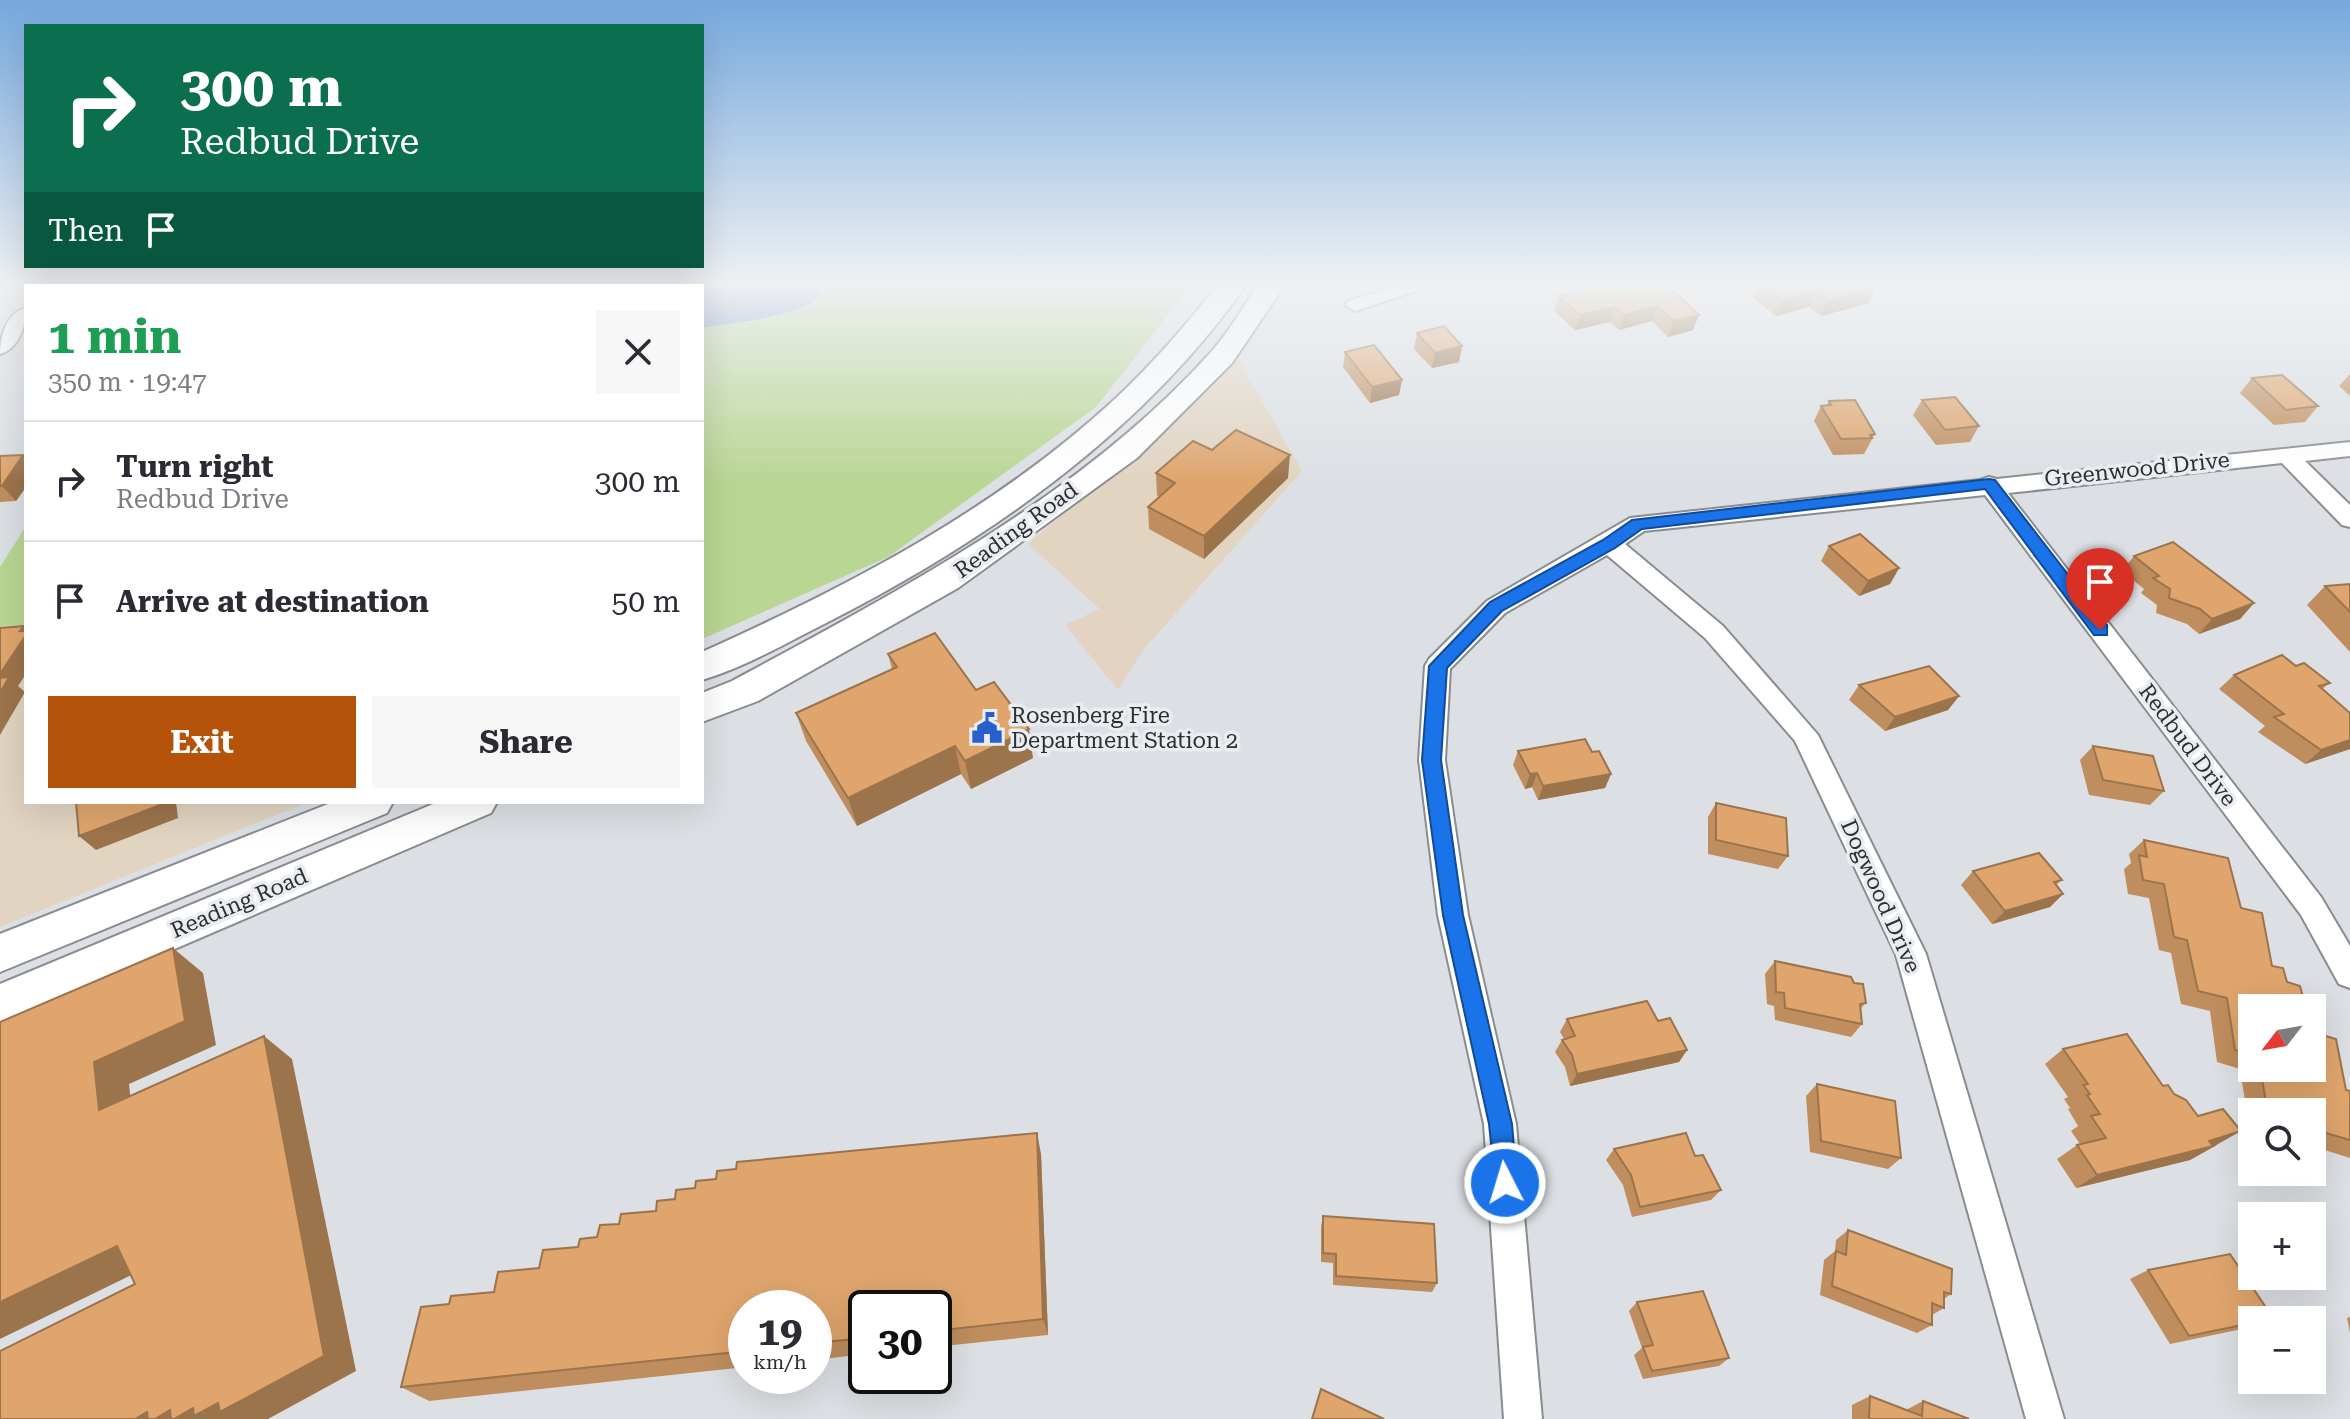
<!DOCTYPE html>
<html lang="en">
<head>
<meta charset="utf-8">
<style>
  body { margin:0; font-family:"Roboto Serif",serif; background:#f7f7f7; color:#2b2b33; height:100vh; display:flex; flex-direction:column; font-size:30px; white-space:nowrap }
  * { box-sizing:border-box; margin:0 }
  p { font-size:26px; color:#7c7c81 }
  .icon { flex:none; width:44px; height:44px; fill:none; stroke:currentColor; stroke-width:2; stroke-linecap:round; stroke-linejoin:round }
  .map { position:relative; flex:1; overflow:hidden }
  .side { position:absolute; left:24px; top:284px; width:680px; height:520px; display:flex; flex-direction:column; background:#fff; border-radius:0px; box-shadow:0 8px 32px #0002 }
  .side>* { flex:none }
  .top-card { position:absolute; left:24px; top:24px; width:680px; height:244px; border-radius:0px; box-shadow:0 8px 32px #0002; background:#0b6e4f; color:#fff; overflow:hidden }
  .needle { width:52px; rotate:239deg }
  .buttons { position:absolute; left:2238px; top:994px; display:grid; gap:16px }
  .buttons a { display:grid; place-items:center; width:88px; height:88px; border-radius:0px; background:#fff; box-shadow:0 8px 32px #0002; font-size:40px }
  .speed { position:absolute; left:728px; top:1290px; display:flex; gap:16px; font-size:40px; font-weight:700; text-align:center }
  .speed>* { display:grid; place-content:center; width:104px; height:104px; border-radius:50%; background:#fff; box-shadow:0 8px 32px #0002; line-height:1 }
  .speed small { font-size:20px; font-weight:400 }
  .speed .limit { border:4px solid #111; border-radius:12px; background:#fff; color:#111 }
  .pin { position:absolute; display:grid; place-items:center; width:68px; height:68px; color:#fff; margin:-82px -34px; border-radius:50% 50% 50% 0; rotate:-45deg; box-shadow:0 0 8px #0007 }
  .pin .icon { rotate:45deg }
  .me { position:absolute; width:88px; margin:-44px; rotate:355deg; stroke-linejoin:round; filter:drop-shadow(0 0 6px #0008) }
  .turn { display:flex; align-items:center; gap:28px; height:168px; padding:0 24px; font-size:36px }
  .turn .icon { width:104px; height:104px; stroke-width:2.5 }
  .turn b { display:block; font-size:56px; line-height:68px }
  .then { display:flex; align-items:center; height:76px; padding:0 24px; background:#0003; gap:16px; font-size:30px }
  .round { display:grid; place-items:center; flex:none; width:84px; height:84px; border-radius:0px; background:#f7f7f7 }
  .headline { display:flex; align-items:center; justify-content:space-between; height:136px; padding:0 24px }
  h1 { font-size:48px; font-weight:700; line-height:60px; color:#1e9e55 }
  .action { display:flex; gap:16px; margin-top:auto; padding:16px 24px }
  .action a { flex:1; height:92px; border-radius:0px; background:#b45309; color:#fff; font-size:32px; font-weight:700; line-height:92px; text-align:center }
  .action a+a { background:#f7f7f7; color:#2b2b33 }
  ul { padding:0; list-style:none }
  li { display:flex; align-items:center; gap:24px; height:120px; padding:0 24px; border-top:2px solid #e1e1e2 }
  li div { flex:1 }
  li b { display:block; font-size:30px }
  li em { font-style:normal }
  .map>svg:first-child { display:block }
</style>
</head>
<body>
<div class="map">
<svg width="2350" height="1419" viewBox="0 0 2350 1419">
  <rect width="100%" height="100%" fill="#dce0e4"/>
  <g fill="#e1d4c1">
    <polygon points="1238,359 1302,471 1144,649 1028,544"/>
    <polygon points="26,625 26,802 308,802 0,927 0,626"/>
  </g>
  <polygon fill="#e4d3c2" points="1102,608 1144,649 1118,690 1065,625"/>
  <g fill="#b9d693">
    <polygon points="343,282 1194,282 1096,407 888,557 702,639 702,286 289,286"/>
    <polygon points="26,526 26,625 0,626 0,567"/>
  </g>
  <path fill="#6995cf" d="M724,282h97l3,5c-4,29 -96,36 -122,41v-42h-34z"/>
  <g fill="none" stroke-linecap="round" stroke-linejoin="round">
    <defs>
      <g id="street">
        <polygon points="40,282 59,282 57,286 37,286"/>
        <polygon points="1412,282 1443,282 1355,311 1345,305 1348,301"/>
        <path d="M26,308c0,17 -7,41 -26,46 0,-17 6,-41 26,-46z"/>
        <polygon points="2350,442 2350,456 2305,461 2350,505 2350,527 2342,525 2282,463 2008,493 2321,897 2350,946 2350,988 2339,984 2301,915 1985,495 1644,531 1625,544 1723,626 1818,735 1926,954 2064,1419 2026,1419 1896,955 1795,741 1705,638 1607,555 1505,613 1450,669 1445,760 1468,915 1516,1124 1542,1419 1504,1419 1484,1124 1438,915 1419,760 1425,666 1429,659 1487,601 1630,518 1980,480 1989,477 1997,479"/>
      </g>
      <g id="secondary">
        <path d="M1221,282h27c-104,150 -260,258 -420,340 -40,20 -82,45 -126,58v-28c147,-66 293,-142 413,-253 39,-36 72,-76 106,-117z"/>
        <path d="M1260,282h27l-55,81 -95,95 -179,130 -200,113 -56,21v-29l30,-12c167,-90 351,-186 479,-329 19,-21 33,-47 49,-70z"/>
        <polygon points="333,802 393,802 387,813 0,972 0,934"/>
        <polygon points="438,802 497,802 491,813 0,1024 0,984"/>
      </g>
    </defs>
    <use href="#street" stroke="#898d91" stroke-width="4"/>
    <use href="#secondary" stroke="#898d91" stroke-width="4"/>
    <use href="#street" fill="#fff" fill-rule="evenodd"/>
    <use href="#secondary" fill="#fff" fill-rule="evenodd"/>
  </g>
  <g fill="#c08e5e">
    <polygon points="1613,282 1664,282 1693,330 1668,337 1652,321 1619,330 1610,322 1575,330 1554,311 1558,296 1619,289"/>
    <polygon points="1759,282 1869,282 1869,303 1821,316 1809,307 1776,316 1753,298"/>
    <polygon points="1417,333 1462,346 1459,362 1432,368 1414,349"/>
    <polygon points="1345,352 1399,395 1370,403 1343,367"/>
    <polygon points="2350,374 2350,396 2339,386"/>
    <polygon points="2252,378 2318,406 2305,422 2274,425 2240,393"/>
    <polygon points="1922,400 1979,426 1970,442 1936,445 1913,415"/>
    <polygon points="1829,401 1875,434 1864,454 1833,455 1814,421 1821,406 1827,405"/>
    <polygon points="1212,450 1288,478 1204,559 1149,529 1148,507 1159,497 1157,495 1156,473"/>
    <polygon points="0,456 26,458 26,487 16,501 0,502"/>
    <polygon points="1829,546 1899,568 1890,584 1859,596 1821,561"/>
    <polygon points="2134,556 2254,603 2240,619 2199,634 2187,624 2156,613 2157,605 2141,593 2144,589 2122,571"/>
    <polygon points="2350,584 2350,652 2307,605 2325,586"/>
    <polygon points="888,654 976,690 1033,758 971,789 961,774 857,826 806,741 796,713 892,669"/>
    <polygon points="2296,666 2330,683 2322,689 2350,749 2305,764 2258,732 2265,726 2219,689 2234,675"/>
    <polygon points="1859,685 1959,696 1948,710 1885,731 1849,700"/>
    <polygon points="2093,746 2164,791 2150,805 2089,795 2080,760"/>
    <polygon points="1518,751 1592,752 1611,774 1605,788 1538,800 1532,787 1525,789 1513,765"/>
    <polygon points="1716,803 1788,856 1778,869 1708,854 1708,817"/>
    <polygon points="2144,840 2252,1008 2252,1068 2312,1068 2346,1090 2350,1091 2350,1158 2312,1146 2312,1112 2252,1112 2252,1115 2247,1114 2240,1069 2217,1062 2210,1011 2181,1004 2171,953 2159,950 2149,898 2128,894 2124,869 2131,863 2129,854"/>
    <polygon points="1973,871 2062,880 2056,885 2063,894 2050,907 1992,924 1961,885"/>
    <polygon points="1775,961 1854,983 1866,1003 1861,1008 1862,1024 1851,1037 1775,1020 1774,1006 1767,1004 1765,974"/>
    <polygon points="1567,1019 1658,1021 1687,1050 1679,1062 1570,1086 1565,1067 1555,1052 1562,1040 1564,1039 1560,1032"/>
    <polygon points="2063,1049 2163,1086 2174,1094 2217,1145 2190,1160 2076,1188 2057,1159 2077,1145 2080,1144 2071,1131 2078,1126 2068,1109 2070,1108 2064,1099 2068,1097 2045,1064"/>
    <polygon points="1817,1084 1901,1158 1888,1169 1810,1152 1806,1096"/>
    <polygon points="1614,1149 1695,1156 1721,1190 1711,1200 1632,1217 1623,1185 1606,1160"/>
    <polygon points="1041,1154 1048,1335 934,1347 934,1308 866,1308 866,1354 814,1360 814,1308 746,1308 746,1367 429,1401 401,1387 449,1304 494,1292 597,1237 619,1224 656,1211 695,1188 716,1179"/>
    <polygon points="1323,1216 1437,1283 1432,1292 1333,1285 1333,1263 1321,1262 1321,1226"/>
    <polygon points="1848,1230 1951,1294 1944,1299 1944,1308 1932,1315 1932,1325 1917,1333 1820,1295 1824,1260 1835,1251 1836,1240"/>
    <polygon points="2148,1270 2273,1318 2269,1320 2252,1320 2252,1327 2170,1344 2130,1279"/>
    <polygon points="1637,1302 1729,1358 1719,1366 1643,1379 1634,1355 1642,1348 1629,1311"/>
    <polygon points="2350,1317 2350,1333 2347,1318"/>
    <polygon points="1870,1396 1906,1410 1923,1401 1969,1419 1852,1419 1852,1405"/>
  </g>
  <g fill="#9c744c">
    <polygon points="147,282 167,282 165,286 145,286"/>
    <polygon points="1876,288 1869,303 1821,316 1828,301"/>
    <polygon points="1816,291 1809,307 1776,316 1782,301"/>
    <polygon points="1657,306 1652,321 1619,330 1624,315"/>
    <polygon points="1615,307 1610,322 1575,330 1580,315"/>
    <polygon points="1699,315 1693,330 1668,337 1674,321"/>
    <polygon points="1462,346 1459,362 1432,368 1435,353"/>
    <polygon points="1402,380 1399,395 1370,403 1372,387"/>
    <polygon points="23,455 26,458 26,487 16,501 2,486"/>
    <polygon points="1290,455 1288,478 1204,559 1204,536"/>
    <polygon points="1899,568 1890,584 1859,596 1868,581"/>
    <polygon points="2254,603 2240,619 2199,634 2212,619"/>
    <polygon points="24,626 26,628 26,674 18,686 25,692 0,735 0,674"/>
    <polygon points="1959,696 1948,710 1885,731 1895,717"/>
    <polygon points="1029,729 1033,758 971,789 965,761"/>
    <polygon points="2350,740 2350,749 2305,764 2321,750"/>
    <polygon points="955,746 961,774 857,826 848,798"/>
    <polygon points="1537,773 1532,787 1525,789 1530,774"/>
    <polygon points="1611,774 1605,788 1538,800 1543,786"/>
    <polygon points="163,802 176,802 178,818 96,850 79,836"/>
    <polygon points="2063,894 2050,907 1992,924 2005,911"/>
    <polygon points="173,948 203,973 216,1045 129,1084 134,1131 99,1110 94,1062"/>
    <polygon points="264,1036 292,1059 356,1371 268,1419 135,1419"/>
    <polygon points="1687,1050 1679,1062 1570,1086 1577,1074"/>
    <polygon points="2241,1131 2190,1160 2076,1188 2097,1175"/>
    <polygon points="1037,1133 1041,1154 1048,1335 1043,1319"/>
    <polygon points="117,1246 154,1264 0,1339 0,1302"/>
  </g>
  <g fill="#dfa56d" stroke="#9c744c" stroke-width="2">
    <polygon points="108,282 147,282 145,286 105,286"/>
    <polygon points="1632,282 1664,282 1699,315 1674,321 1657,306 1624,315 1615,307 1580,315 1558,296 1608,283 1616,290 1635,285"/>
    <polygon points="1759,282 1869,282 1876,288 1828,301 1816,291 1782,301"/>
    <polygon points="1444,326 1462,346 1435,353 1417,333"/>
    <polygon points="1374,345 1402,380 1372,387 1345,352"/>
    <polygon points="2282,375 2318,406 2286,410 2252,378"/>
    <polygon points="1955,397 1979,426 1945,430 1922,400"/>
    <polygon points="1855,400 1875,434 1870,435 1872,438 1841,439 1821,406 1831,405 1829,401"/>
    <polygon points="1236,430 1290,455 1204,536 1148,507 1175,483 1156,473 1193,441 1212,450"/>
    <polygon points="23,455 2,486 0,486 0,456"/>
    <polygon points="1860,534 1899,568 1868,581 1829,546"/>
    <polygon points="2173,542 2254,603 2212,619 2200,609 2169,598 2170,589 2153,578 2159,576 2134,556"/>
    <polygon points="2350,584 2350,612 2325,586"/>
    <polygon points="24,626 20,631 26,631 26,635 0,674 0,628"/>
    <polygon points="935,633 976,690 994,682 1029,729 965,761 955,746 848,798 796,713 897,667 888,654"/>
    <polygon points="2282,655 2296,666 2304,663 2330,683 2319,686 2350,713 2350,740 2321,750 2274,717 2284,714 2234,675"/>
    <polygon points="1929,666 1959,696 1895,717 1859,685"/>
    <polygon points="9,677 0,693 0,678"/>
    <polygon points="1585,739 1592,752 1599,751 1611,774 1543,786 1537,773 1530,774 1518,751"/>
    <polygon points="2093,746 2153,756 2164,791 2103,780"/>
    <polygon points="76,802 163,802 163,804 79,836"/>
    <polygon points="1716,803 1786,818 1788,856 1716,840"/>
    <polygon points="2144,840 2228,858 2241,908 2262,913 2272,966 2283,968 2287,982 2300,986 2306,1008 2252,1008 2252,1055 2235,1050 2227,998 2198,991 2187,940 2174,937 2164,884 2143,880 2139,855 2147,857"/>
    <polygon points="2039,853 2062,880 2054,882 2063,894 2005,911 1973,871"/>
    <polygon points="173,948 185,1021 94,1062 99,1110 264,1036 324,1356 220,1412 218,1403 194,1416 193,1408 174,1419 171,1419 170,1410 155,1419 148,1419 147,1412 135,1419 0,1419 0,1351 135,1284 117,1246 0,1302 0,1022"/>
    <polygon points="1775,961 1851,977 1854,983 1863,984 1866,1003 1860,1004 1862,1024 1785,1008 1784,993 1776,992"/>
    <polygon points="1647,1001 1658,1021 1670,1018 1687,1050 1577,1074 1572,1055 1562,1040 1575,1036 1567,1019"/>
    <polygon points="2312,1032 2336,1039 2346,1090 2350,1091 2350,1140 2312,1129 2312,1112 2299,1112 2266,1102 2260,1068 2312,1068"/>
    <polygon points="2127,1034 2163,1086 2168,1085 2174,1094 2186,1100 2198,1116 2223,1109 2241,1131 2209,1141 2213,1146 2097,1175 2077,1145 2106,1138 2091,1116 2100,1114 2087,1095 2090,1094 2083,1085 2088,1084 2063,1049"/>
    <polygon points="1817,1084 1895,1101 1901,1158 1821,1141"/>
    <polygon points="1037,1133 1043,1319 934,1331 934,1308 866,1308 866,1338 814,1343 814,1308 746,1308 746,1351 401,1387 421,1307 449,1304 451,1296 494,1292 498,1272 539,1268 543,1250 578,1247 580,1239 597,1237 600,1225 619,1224 621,1214 656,1211 657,1201 675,1199 676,1190 695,1188 696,1181 716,1179 717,1171 736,1169 737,1162"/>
    <polygon points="1686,1133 1695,1156 1703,1155 1721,1190 1640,1207 1631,1175 1614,1149"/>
    <polygon points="1323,1216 1434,1224 1437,1283 1336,1276 1336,1254 1323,1253"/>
    <polygon points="1848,1230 1952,1269 1951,1294 1944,1292 1944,1308 1932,1303 1932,1325 1832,1286 1836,1251 1846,1255"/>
    <polygon points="2230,1254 2273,1318 2252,1320 2252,1323 2189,1336 2148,1270"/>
    <polygon points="1703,1291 1729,1358 1652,1371 1643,1347 1653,1345 1637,1302"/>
    <polygon points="1321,1389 1384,1419 1312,1419"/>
    <polygon points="1870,1396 1922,1416 1923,1401 1969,1419 1869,1419"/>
  </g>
  <linearGradient id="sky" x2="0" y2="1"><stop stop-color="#75a8de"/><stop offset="0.59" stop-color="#eff1f3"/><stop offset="1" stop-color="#eff1f3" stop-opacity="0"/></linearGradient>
  <rect width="2350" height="481" fill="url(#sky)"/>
  <polygon fill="#1a73e8" stroke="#114b97" stroke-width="2" points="1989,479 1995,480 2107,625 2107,635 2094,635 1985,489 1642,529 1615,548 1502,611 1447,668 1441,760 1463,915 1512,1124 1517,1183 1513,1191 1505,1195 1496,1191 1489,1124 1443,915 1422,760 1429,666 1490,602 1603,540 1632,520"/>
  <defs>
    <symbol id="civic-bare" viewBox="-9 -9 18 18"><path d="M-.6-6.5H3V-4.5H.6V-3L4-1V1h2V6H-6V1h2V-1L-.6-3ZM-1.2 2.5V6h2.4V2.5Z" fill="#275fcc" stroke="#e9edf2" stroke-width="2.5" paint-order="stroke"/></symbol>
  </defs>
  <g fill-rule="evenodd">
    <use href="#civic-bare" x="965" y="706" width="44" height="44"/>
  </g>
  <g text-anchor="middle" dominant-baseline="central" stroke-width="7" stroke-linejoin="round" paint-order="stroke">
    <g font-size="22" fill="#2d2e30" stroke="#e9edf2">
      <text transform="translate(2137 469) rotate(-6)">Greenwood Drive</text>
      <text transform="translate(1016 530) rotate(-36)">Reading Road</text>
      <text transform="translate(2188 745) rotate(53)">Redbud Drive</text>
      <text transform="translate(1881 896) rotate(66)">Dogwood Drive</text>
      <text transform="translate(239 903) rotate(-23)">Reading Road</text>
    </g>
    <g font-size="22" fill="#2d2e30" stroke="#e9edf2" text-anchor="start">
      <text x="1011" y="715">Rosenberg Fire<tspan x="1011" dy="25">Department Station 2</tspan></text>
    </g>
  </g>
</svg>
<div class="buttons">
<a><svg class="needle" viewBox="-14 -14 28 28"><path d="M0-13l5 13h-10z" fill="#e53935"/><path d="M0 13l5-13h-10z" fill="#7c7c81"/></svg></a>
<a><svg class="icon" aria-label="search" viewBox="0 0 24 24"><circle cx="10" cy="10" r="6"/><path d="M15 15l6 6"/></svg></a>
<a>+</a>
<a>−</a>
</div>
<div class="speed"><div>19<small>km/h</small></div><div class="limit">30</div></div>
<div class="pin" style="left:2100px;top:630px;background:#d93025"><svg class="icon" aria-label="arrive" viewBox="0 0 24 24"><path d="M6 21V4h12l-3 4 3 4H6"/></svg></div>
<svg class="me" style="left:1505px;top:1183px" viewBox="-20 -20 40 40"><circle r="17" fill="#1a73e8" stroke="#fff" stroke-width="3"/><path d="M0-11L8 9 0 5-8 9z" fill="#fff"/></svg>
<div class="top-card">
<div class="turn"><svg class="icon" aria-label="right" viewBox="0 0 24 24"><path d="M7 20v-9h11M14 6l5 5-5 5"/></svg><div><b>300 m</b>Redbud Drive</div></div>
<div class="then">Then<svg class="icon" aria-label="arrive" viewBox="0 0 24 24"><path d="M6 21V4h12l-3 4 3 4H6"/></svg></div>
</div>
<section class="side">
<div class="headline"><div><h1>1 min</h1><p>350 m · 19:47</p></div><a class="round"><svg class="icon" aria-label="close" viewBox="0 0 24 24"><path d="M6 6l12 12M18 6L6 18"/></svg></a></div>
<ul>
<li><svg class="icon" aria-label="right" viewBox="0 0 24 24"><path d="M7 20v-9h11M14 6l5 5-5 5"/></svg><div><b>Turn right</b><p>Redbud Drive</p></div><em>300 m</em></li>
<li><svg class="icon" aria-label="arrive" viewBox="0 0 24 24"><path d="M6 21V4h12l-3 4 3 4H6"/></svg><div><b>Arrive at destination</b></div><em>50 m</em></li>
</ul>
<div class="action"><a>Exit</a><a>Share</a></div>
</section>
</div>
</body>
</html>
